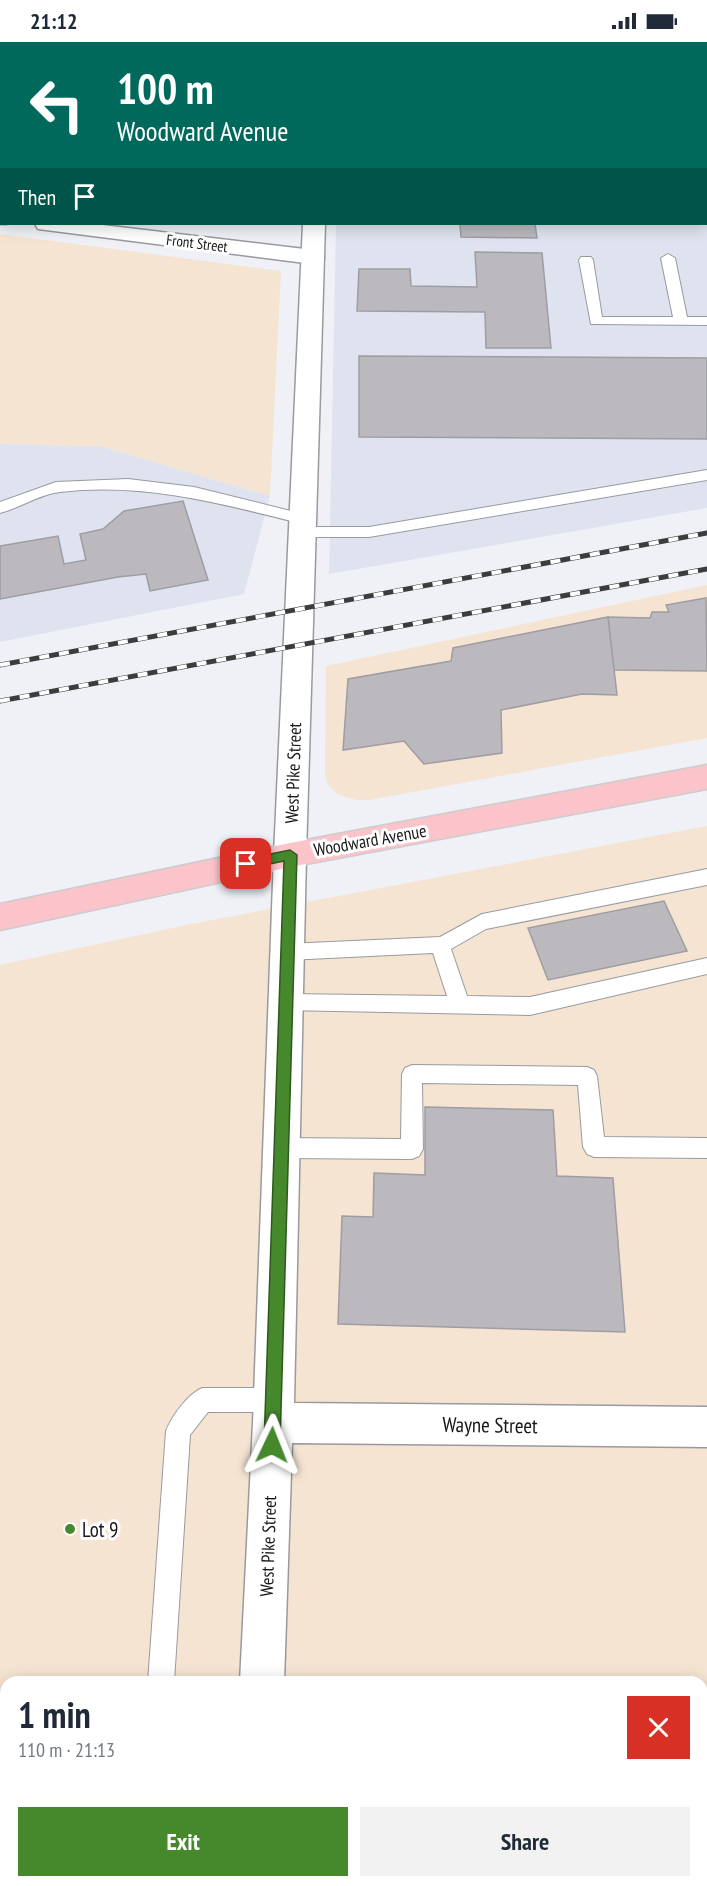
<!DOCTYPE html>
<html lang="en">
<head>
<meta charset="utf-8">
<style>
  body { margin:0; font-family:"PT Sans Narrow",sans-serif; background:#f2f2f3; color:#1f2937; height:100vh; display:flex; flex-direction:column; font-size:22px; white-space:nowrap }
  * { box-sizing:border-box; margin:0 }
  p { font-size:20px; color:#747a83 }
  .icon { flex:none; width:33px; height:33px; fill:none; stroke:currentColor; stroke-width:2; stroke-linecap:round; stroke-linejoin:round }
  .map { position:relative; flex:1; overflow:hidden }
  .sheet { position:absolute; left:0px; top:1634px; width:708px; height:212px; display:flex; flex-direction:column; background:#fff; border-radius:18px 18px 0 0; box-shadow:0 3px 15px #0003 }
  .sheet>* { flex:none }
  .banner { position:absolute; left:0px; top:0px; width:708px; height:183px; box-shadow:0 3px 15px #0003; background:#00695c; color:#fff; overflow:hidden }
  .pin { position:absolute; display:grid; place-items:center; width:51px; height:51px; color:#fff; margin:-26px; border-radius:12px; box-shadow:0 3px 9px #0006 }
  .me { position:absolute; width:66px; margin:-33px; rotate:2deg; stroke-linejoin:round; filter:drop-shadow(0 0 4px #0008) }
  .turn { display:flex; align-items:center; gap:21px; height:126px; padding:0 18px; font-size:27px }
  .turn .icon { width:78px; height:78px; stroke-width:2.5 }
  .turn b { display:block; font-size:42px; line-height:51px }
  .then { display:flex; align-items:center; height:57px; padding:0 18px; background:#0003; gap:12px; font-size:22px }
  .round { display:grid; place-items:center; flex:none; width:63px; height:63px; border-radius:0px; background:#f2f2f3 }
  .overview { display:flex; align-items:center; justify-content:space-between; height:102px; padding:0 18px }
  h1 { font-size:36px; font-weight:700; line-height:45px }
  .action { display:flex; gap:12px; margin-top:auto; padding:12px 18px }
  .action a { flex:1; height:69px; border-radius:0px; background:#46892c; color:#fff; font-size:24px; font-weight:700; line-height:69px; text-align:center }
  .action a+a { background:#f2f2f3; color:#1f2937 }
  .status { display:flex; justify-content:space-between; align-items:center; height:42px; padding:0 30px; background:#fff; direction:ltr }
  .status svg { height:16px; fill:currentColor }
  .map>svg:first-child { display:block }
</style>
</head>
<body>
<div class="status"><b>21:12</b><svg viewBox="0 0 49 12"><path d="M0 12V9h3v3zM5 12V6h3v6zM10 12V3h3v9zM15 12V0h3v12zM26 1h20v11H26zM47 4h2v5h-2z"/></svg></div>
<div class="map">
<svg width="707" height="1844" viewBox="0 0 707 1844">
  <rect width="100%" height="100%" fill="#eff1f7"/>
  <g fill="#f5e4d2" fill-rule="evenodd">
    <polygon points="0,192 281,229 270,454 103,405 0,402"/>
    <polygon points="707,543 707,696 369,758 356,758 337,752 328,743 325,732 326,624"/>
    <path d="M707,784v1060h-707v-921l191,-41zM6,1640h696v199h-696z"/>
  </g>
  <g fill="#dee3ef">
    <polygon points="707,129 707,466 329,532 336,182 706,182"/>
    <polygon points="0,402 103,405 270,454 244,552 0,600"/>
  </g>
  <g fill="#bbb9be" stroke="#9f9da3" stroke-width="1.5">
    <polygon points="460,182 535,182 537,196 461,195"/>
    <polygon points="475,210 542,211 551,306 486,306 485,270 357,269 359,227 410,227 411,244 477,245"/>
    <polygon points="359,314 707,316 707,397 359,395"/>
    <polygon points="183,459 208,538 150,549 146,532 118,535 0,557 0,504 58,494 64,522 86,518 80,492 103,487 124,469"/>
    <polygon points="706,556 707,629 613,628 608,575 650,576 652,570 669,570 666,563"/>
    <polygon points="608,575 617,653 582,652 501,668 502,711 424,722 404,699 343,708 348,637 451,619 453,606"/>
    <polygon points="664,859 687,909 548,938 528,886"/>
    <polygon points="425,1065 553,1068 557,1134 613,1136 625,1290 338,1282 342,1174 373,1175 374,1131 425,1133"/>
  </g>
  <g fill="none" stroke-linecap="round" stroke-linejoin="round">
    <defs>
      <g id="service">
        <polygon points="499,0 522,0 523,2 501,2"/>
        <polygon points="668,212 675,216 687,275 707,275 707,283 591,282 579,218 581,215 591,215 593,218 602,275 673,275 661,216"/>
        <polygon points="707,428 707,438 369,495 303,495 295,490 303,485 369,485"/>
        <path d="M128,437l66,8 109,27 8,5 -8,5c-80,-20 -159,-42 -243,-32 -20,2 -40,16 -60,21v-11l56,-20z"/>
        <polygon points="707,827 707,843 486,887 451,907 467,954 530,955 707,916 707,932 530,973 285,968 278,966 275,960 278,954 285,952 447,954 433,911 287,918 280,916 277,910 280,904 287,902 440,895 482,872"/>
        <polygon points="412,1023 587,1025 594,1028 597,1034 604,1095 707,1096 707,1116 594,1115 587,1112 583,1105 578,1043 422,1041 423,1107 419,1114 412,1117 281,1116 274,1113 270,1106 274,1099 281,1096 401,1097 402,1032 405,1026"/>
        <path d="M202,1346h71l8,4 4,8 -4,8 -8,4h-65l-18,23 -16,247h-26l18,-251c6,-15 21,-36 36,-43z"/>
        <polygon points="702,1813 707,1813 707,1841 697,1839 702,1839"/>
        <rect x="133" y="1839" width="28" height="5"/>
      </g>
      <g id="minor">
        <polygon points="0,0 9,0 10,2 2,2 0,9"/>
        <rect x="687" y="0" width="18" height="2"/>
        <rect x="706" y="35" width="1" height="14"/>
        <polygon points="0,170 2,182 6,182 0,182"/>
        <polygon points="35,182 94,182 313,208 321,210 324,215 321,220 313,222 46,188 38,187"/>
        <polygon points="290,801 301,804 306,813 294,1361 707,1365 707,1405 292,1401 284,1640 240,1640 253,1381 274,813 279,804"/>
        <rect x="231" y="1839" width="48" height="5"/>
      </g>
      <g id="tertiary">
        <rect x="312" y="0" width="18" height="2"/>
        <polygon points="303,182 325,182 306,813 301,822 290,825 279,822 274,813"/>
      </g>
      <polygon id="primary" points="707,723 707,747 290,825 0,888 0,862 290,801"/>
    </defs>
    <use href="#service" stroke="#989a9f" stroke-width="2"/>
    <use href="#minor" stroke="#989a9f" stroke-width="3"/>
    <use href="#tertiary" stroke="#989a9f" stroke-width="3"/>
    <use href="#primary" stroke="#cccccd" stroke-width="3"/>
    <use href="#service" fill="#fff" fill-rule="evenodd"/>
    <use href="#minor" fill="#fff" fill-rule="evenodd"/>
    <use href="#tertiary" fill="#fff" fill-rule="evenodd"/>
    <use href="#primary" fill="#fac4ca" fill-rule="evenodd"/>
    <defs>
      <g id="rail">
        <polyline points="0,623 707,491"/>
        <polyline points="0,659 707,527"/>
      </g>
    </defs>
    <use href="#rail" stroke="#3c3c3f" stroke-width="5"/>
    <use href="#rail" stroke="#fff" stroke-width="4" stroke-dasharray="10" stroke-linecap="butt"/>
  </g>
  <polygon fill="#46892c" stroke="#2e591d" stroke-width="1.5" points="290,808 297,813 280,1403 278,1409 272,1412 266,1409 264,1403 284,819 246,827 240,822 246,817"/>
  <circle fill="#46892c" stroke="#fff" stroke-width="2" cx="70" cy="1487" r="6"/>
  <g text-anchor="middle" dominant-baseline="central" stroke-width="6" stroke-linejoin="round" paint-order="stroke">
    <g font-size="15" fill="#18181a" stroke="#fff">
      <text transform="translate(197 201) rotate(7)">Front Street</text>
    </g>
    <g font-size="18" fill="#18181a" stroke="#fff">
      <text transform="translate(293 731) rotate(-88)">West Pike Street</text>
      <text transform="translate(370 798) rotate(-10)">Woodward Avenue</text>
      <text transform="translate(268 1504) rotate(-88)">West Pike Street</text>
    </g>
    <g font-size="21" fill="#18181a" stroke="#fff">
      <text transform="translate(490 1383) rotate(1)">Wayne Street</text>
    </g>
    <g font-size="21" fill="#18181a" stroke="#fff" text-anchor="start">
      <text x="82" y="1487">Lot 9</text>
    </g>
  </g>
</svg>
<div class="pin" style="left:246px;top:822px;background:#d93025"><svg class="icon" aria-label="arrive" viewBox="0 0 24 24"><path d="M6 21V4h12l-3 4 3 4H6"/></svg></div>
<svg class="me" style="left:272px;top:1403px" viewBox="-20 -20 40 40"><path d="M0-17L14 15 0 8-14 15z" fill="#46892c" stroke="#fff" stroke-width="4"/></svg>
<div class="banner">
<div class="turn"><svg class="icon" aria-label="left" viewBox="0 0 24 24"><path d="M17 20v-9H6M10 6l-5 5 5 5"/></svg><div><b>100 m</b>Woodward Avenue</div></div>
<div class="then">Then<svg class="icon" aria-label="arrive" viewBox="0 0 24 24"><path d="M6 21V4h12l-3 4 3 4H6"/></svg></div>
</div>
<section class="sheet">
<div class="overview"><div><h1>1 min</h1><p>110 m · 21:13</p></div><a class="round" style="background:#d93025;color:#fff"><svg class="icon" aria-label="close" viewBox="0 0 24 24"><path d="M6 6l12 12M18 6L6 18"/></svg></a></div>
<div class="action"><a>Exit</a><a>Share</a></div>
</section>
</div>
</body>
</html>
